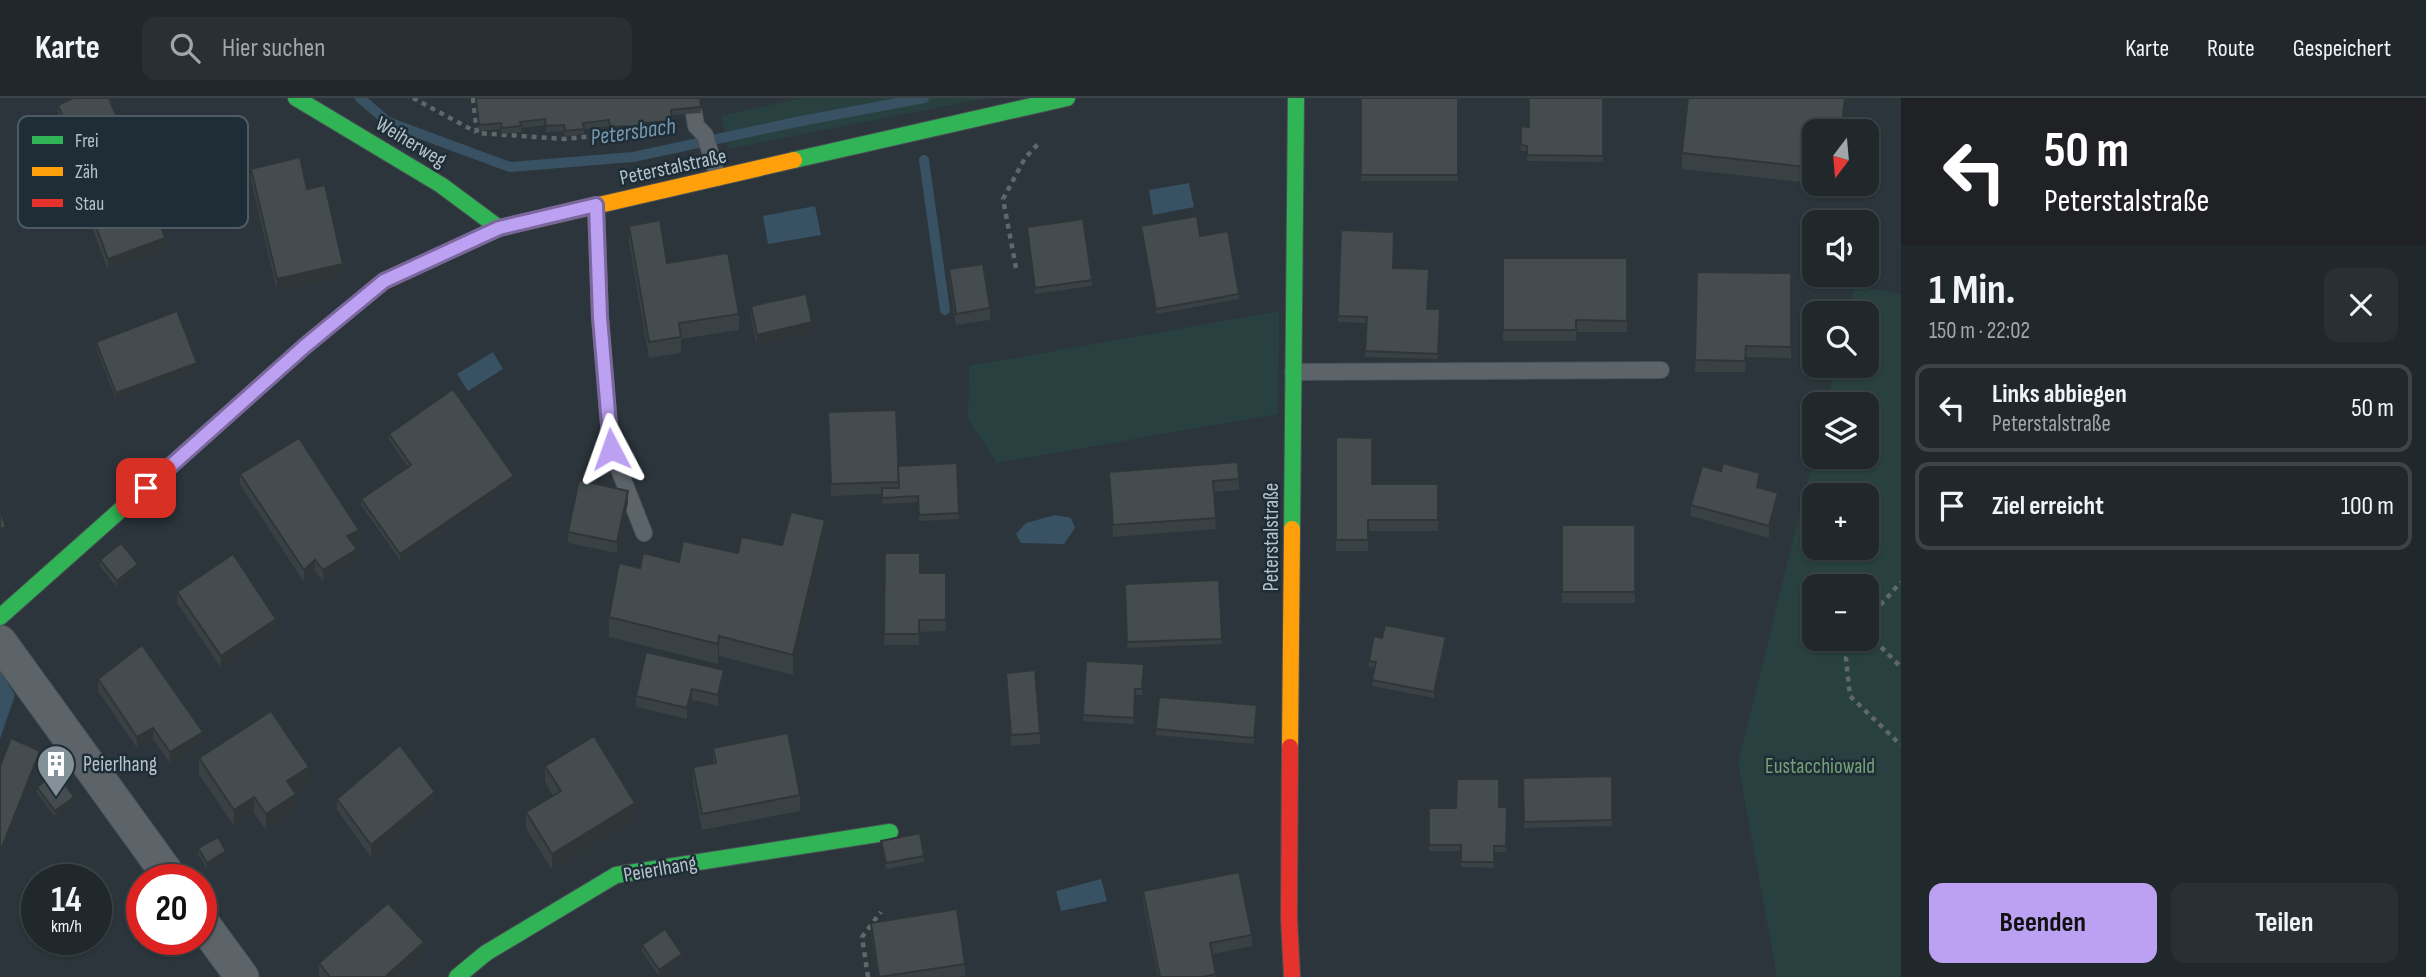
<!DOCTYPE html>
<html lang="de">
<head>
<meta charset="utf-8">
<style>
  body { margin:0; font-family:"Sofia Sans Condensed",sans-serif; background:#283034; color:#f1f3f6; height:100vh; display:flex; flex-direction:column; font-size:26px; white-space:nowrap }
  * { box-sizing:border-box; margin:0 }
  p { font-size:23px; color:#a2a6a9 }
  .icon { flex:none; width:38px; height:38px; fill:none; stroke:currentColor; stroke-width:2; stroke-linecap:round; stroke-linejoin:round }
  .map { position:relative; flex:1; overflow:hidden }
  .details { display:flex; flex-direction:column; background:#20282c; width:525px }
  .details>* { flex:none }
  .hud { background:#202124; color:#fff; overflow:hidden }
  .needle { width:46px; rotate:196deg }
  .controls { position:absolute; left:1802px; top:21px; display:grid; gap:14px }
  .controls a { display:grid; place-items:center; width:77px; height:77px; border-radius:14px; background:#20282c; box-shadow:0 2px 5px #0004,0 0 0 2px #3d4448; font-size:35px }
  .speed { position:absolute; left:21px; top:766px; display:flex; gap:14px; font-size:35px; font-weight:700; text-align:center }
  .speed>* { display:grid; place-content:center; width:91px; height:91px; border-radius:50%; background:#20282c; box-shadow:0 2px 5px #0004,0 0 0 2px #3d4448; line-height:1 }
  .speed small { font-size:18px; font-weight:400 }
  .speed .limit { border:10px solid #d22; background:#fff; color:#111 }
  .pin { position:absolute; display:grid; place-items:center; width:60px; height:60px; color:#fff; margin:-30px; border-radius:14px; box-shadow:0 4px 10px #0006 }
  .me { position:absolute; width:77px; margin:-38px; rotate:356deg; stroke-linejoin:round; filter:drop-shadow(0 0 5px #0008) }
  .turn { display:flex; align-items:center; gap:24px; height:147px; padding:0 28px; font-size:32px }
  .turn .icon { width:91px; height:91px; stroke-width:2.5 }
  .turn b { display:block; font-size:49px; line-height:60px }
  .round { display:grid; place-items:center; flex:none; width:74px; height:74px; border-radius:14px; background:#283034 }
  .headline { display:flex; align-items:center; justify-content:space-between; height:119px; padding:0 28px }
  h1 { font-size:42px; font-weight:700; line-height:52px }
  .action { display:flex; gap:14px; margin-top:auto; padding:14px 28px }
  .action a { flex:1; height:80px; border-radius:14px; background:#bca0f2; color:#111; font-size:28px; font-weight:700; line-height:80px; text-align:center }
  .action a+a { background:#283034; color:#f1f3f6 }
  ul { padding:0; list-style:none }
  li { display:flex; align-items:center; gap:21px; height:88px; margin:0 14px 10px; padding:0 14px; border:4px solid #3d4448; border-radius:14px }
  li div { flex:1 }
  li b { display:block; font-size:26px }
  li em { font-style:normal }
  header { display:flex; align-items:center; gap:42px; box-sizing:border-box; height:98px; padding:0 35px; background:#20282c; border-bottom:2px solid #3d4448 }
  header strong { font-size:33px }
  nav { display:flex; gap:38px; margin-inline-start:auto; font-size:24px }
  .search { width:490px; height:63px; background:#283034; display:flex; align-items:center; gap:18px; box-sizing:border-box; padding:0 24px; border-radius:14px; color:#a2a6a9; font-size:26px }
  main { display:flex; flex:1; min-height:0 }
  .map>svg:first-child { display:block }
</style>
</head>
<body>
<header>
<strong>Karte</strong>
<div class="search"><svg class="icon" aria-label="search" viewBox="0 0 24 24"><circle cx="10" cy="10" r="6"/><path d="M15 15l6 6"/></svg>Hier suchen</div>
<nav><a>Karte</a><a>Route</a><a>Gespeichert</a></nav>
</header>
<main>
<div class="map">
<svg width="1901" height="879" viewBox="0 0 1901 879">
  <rect width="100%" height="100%" fill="#2b353b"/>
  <g fill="#28403f" fill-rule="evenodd">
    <polygon points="801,0 988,0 728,51 721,18"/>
    <path d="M1855,188l46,8v683h-124l-39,-214 77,-312v6h52v-53h-41l10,-38h31v-53h-19zM1815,397h52v53h-52zM1815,488h52v53h-52z"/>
    <polygon points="1279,213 1278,316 997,365 968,321 969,268"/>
  </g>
  <g fill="#385264">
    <polygon points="1189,85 1194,109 1153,117 1149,92"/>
    <polygon points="815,108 821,137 768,146 763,118"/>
    <polygon points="493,254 503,271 468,293 457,276"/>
    <polygon points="1055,417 1071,420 1075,430 1064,446 1021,445 1016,436 1026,425"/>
    <polygon points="0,573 15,597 0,641"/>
    <polygon points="1101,781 1107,803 1061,813 1056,793"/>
  </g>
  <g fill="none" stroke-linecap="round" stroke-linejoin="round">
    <g stroke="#385264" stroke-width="10">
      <polyline points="360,0 388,24 510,69 633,59 796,24 924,0"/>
      <polyline points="924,62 945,212"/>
    </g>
    <defs>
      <g id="lane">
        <polyline points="694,15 696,28 705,37 718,80"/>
        <polyline points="596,108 600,219 611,351 644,435"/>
        <polyline points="1293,274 1661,272"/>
      </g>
      <g id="street">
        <polyline points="0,544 172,782"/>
        <polyline points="201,823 242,879"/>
      </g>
      <g id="fast">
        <polyline points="296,0 441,87 499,130"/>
        <polyline points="794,62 1067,0"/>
        <polyline points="1292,431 1296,0"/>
        <polyline points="0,519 305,248 384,183 395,178"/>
        <polyline points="457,879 486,855 616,777 890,734"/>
      </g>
      <g id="slow">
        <polyline points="395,178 499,130 794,62"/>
        <polyline points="1290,649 1292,431"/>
      </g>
      <polyline id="jam" points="1290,649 1289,820 1292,879"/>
    </defs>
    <use href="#lane" stroke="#495055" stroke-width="18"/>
    <use href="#street" stroke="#495055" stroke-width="35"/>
    <use href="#fast" stroke="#495055" stroke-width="18"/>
    <use href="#slow" stroke="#495055" stroke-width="18"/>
    <use href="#jam" stroke="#495055" stroke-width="18"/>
    <g stroke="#5f676b" stroke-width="4.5" stroke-dasharray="5 5" stroke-linecap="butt">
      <polyline points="413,0 476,34"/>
      <polyline points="473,0 477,35 565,41 584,39 627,41 671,33"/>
      <polyline points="1016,170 1003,101 1025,60 1038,46"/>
      <polyline points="1867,522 1901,484"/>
      <polyline points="1867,535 1901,569"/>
      <polyline points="1856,541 1846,560 1850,598 1901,647"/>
      <polyline points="868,879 862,839 881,814"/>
    </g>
    <use href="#lane" stroke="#5c6369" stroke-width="16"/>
    <use href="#street" stroke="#5c6369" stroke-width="33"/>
    <use href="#fast" stroke="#30b455" stroke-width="16"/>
    <use href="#slow" stroke="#ff9f0a" stroke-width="16"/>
    <use href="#jam" stroke="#e5322d" stroke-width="16"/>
  </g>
  <g fill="#3a4145">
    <polygon points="476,0 700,0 701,15 672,17 672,29 646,31 646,37 628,38 627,33 610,35 609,28 584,31 584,36 565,38 564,33 546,34 545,27 521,30 521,34 502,36 501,31 479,33"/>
    <rect x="1361" y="0" width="97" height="83"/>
    <polygon points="1603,0 1603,64 1527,63 1527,53 1521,53 1521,28 1529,29"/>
    <polygon points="1688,0 1847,0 1843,33 1815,33 1815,86 1837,86 1837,88 1682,71 1682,55"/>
    <polygon points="58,7 126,53 80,72 58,18"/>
    <polygon points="251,71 343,178 277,193 251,82"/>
    <polygon points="89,110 165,151 108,172 89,121"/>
    <polygon points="629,128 667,165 739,216 739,232 681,241 681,255 649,260 629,144"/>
    <polygon points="1141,128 1200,138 1239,196 1239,201 1156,216 1141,134"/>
    <polygon points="1027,129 1092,182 1092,188 1035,196"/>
    <polygon points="1341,132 1393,170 1428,211 1440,211 1438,261 1365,259 1366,225 1338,224"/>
    <polygon points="1503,160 1627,160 1627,234 1576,234 1576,243 1503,243"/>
    <polygon points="949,171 990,210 990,222 956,227 949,183"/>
    <polygon points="1697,174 1791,175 1791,260 1746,259 1745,274 1695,274"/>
    <polygon points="751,208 812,235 757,248 751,220"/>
    <polygon points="96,244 197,270 116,301 96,250"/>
    <polygon points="828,314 898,368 957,365 959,421 919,423 918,404 882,406 882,396 831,398"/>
    <polygon points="389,336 514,384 400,462 361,407 361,401 408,369 389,342"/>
    <polygon points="1336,339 1372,386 1438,386 1438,433 1368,433 1368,453 1336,453"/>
    <polygon points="1109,374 1239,381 1239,392 1213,394 1216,431 1113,439"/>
    <polygon points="240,376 359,443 353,446 357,462 323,483 315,473 304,484 240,387"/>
    <polygon points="1760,387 1760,389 1778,406 1769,440 1691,418 1691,407"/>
    <polygon points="628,404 617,455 568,445 568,434"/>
    <rect x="1562" y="427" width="73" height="78"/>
    <polygon points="825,442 793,577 719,558 718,566 609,539 609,519 640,470 738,455 782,447"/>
    <polygon points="885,455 920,475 946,475 946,533 919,534 919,547 884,547"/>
    <polygon points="100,462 138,472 117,489 100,468"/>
    <polygon points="1219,482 1222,546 1127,550 1125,486"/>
    <polygon points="177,494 276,532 221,570 177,505"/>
    <polygon points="1382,540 1446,544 1434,600 1372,588 1375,570 1369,569 1369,563"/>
    <polygon points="1086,563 1144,566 1142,597 1135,597 1134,626 1083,623"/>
    <polygon points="1006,575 1040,635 1040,646 1011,648"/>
    <polygon points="98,581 203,645 170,665 153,641 137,650 98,593"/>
    <polygon points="724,583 718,608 692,602 687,621 636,609 636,598"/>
    <polygon points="1257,607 1254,646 1156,637 1156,631"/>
    <polygon points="713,650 800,697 800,713 702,732 693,685 693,669 713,665"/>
    <polygon points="199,660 309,685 294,694 296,712 266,732 254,715 234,728 199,676"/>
    <polygon points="545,668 635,721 552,772 526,730 526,714 553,698 545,684"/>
    <polygon points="1612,678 1612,728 1524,730 1523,680"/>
    <polygon points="37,689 74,705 55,719 37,695"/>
    <polygon points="337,701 435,705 371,759 337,712"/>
    <polygon points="1499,709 1507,709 1506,754 1494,754 1494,770 1461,769 1461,753 1429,753 1429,710"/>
    <polygon points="881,743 924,758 924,764 886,771"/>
    <polygon points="198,750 226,759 207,771 198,756"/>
    <polygon points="1143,793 1252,837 1252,848 1213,856 1216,879 1158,879 1143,804"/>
    <polygon points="871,825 965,866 965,878 957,879 878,879 871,836"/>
    <polygon points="642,847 682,862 659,878 642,853"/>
    <polygon points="424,855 398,879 321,879 319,877 319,865"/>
  </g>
  <g fill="#303538">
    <polygon points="1845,0 1847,0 1843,33 1841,33"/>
    <polygon points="126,42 126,53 80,72 80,61"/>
    <polygon points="165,140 165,151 108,172 108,161"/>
    <polygon points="343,166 343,178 277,193 277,181"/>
    <polygon points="812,224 812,235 757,248 757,237"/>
    <polygon points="197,265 197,270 116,301 116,295"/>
    <polygon points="1760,375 1760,387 1757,400 1757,389"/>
    <polygon points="514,378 514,384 400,462 400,456"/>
    <polygon points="628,393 628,404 617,455 617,444"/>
    <polygon points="1778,395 1778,406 1769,440 1769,428"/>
    <polygon points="825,422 825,442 793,577 793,557"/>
    <polygon points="6,429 6,434 0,436 0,431"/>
    <polygon points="359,432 359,443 347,449 347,438"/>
    <polygon points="357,451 357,462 323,483 323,472"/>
    <polygon points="315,462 315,473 304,484 304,472"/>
    <polygon points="138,466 138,472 117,489 117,483"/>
    <polygon points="276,521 276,532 221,570 221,558"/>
    <polygon points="719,538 719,558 718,566 718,546"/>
    <polygon points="1446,539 1446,544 1434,600 1434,594"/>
    <polygon points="724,572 724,583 718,608 718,597"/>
    <polygon points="692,591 692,602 687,621 687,610"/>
    <polygon points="153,630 153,641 137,650 137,639"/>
    <polygon points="203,634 203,645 170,665 170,654"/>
    <polygon points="40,653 40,659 0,760 0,754"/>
    <polygon points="309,669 309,685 287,699 287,683"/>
    <polygon points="435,694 435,705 371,759 371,747"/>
    <polygon points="296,696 296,712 266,732 266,716"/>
    <polygon points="74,699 74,705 55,719 55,713"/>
    <polygon points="254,699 254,715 234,728 234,712"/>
    <polygon points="635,705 635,721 552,772 552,756"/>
    <polygon points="226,753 226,759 207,771 207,765"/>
    <polygon points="424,844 424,855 398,879 385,879"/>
    <polygon points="682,856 682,862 659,878 659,872"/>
  </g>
  <g fill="#444c50" stroke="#303538" stroke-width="2">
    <polygon points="73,0 109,0 126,42 80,61 58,7"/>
    <polygon points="476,0 700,0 701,9 671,12 672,23 646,25 646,31 628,33 627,28 610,29 609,22 583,25 584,31 565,33 564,27 546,28 545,21 520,24 521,28 502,30 501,25 479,27"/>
    <rect x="1361" y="0" width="97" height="77"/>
    <polygon points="1529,0 1603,0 1603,58 1527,57 1527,48 1521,47 1521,28 1529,29"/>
    <polygon points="1688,0 1845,0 1841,33 1815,33 1815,70 1682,55"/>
    <polygon points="300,59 307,91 325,87 343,166 277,181 251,71"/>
    <polygon points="147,89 165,140 108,161 89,110"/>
    <polygon points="1197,118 1200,138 1228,133 1239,196 1156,211 1141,128"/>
    <polygon points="1083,121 1092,182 1035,190 1027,129"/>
    <polygon points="660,122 667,165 728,155 739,216 679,225 681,239 649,244 629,128"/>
    <polygon points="1341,132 1394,134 1393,170 1429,171 1427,211 1440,211 1438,256 1365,253 1367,219 1338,218"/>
    <polygon points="1503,160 1627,160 1627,223 1576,222 1576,232 1503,232"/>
    <polygon points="983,166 990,210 956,216 949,171"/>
    <polygon points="1697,174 1791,175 1791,249 1746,248 1745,263 1695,262"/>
    <polygon points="806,196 812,224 757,237 751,208"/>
    <polygon points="177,213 197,265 116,295 96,244"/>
    <polygon points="453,291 514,378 400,456 361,401 411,367 389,336"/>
    <polygon points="896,312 899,384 831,386 828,314"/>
    <polygon points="1336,339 1372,340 1372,386 1438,386 1438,422 1368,422 1368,442 1336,442"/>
    <polygon points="299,340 359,432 347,438 357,451 323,472 315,462 304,472 240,376"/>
    <polygon points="1238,364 1239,381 1213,383 1216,420 1113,427 1109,374"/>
    <polygon points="957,365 959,415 919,417 918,398 882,400 882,390 899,390 898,368"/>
    <polygon points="1723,365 1760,375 1757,389 1778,395 1769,428 1691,407 1702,368 1721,373"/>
    <polygon points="579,382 628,393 617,444 568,434"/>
    <polygon points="0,412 6,429 0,431"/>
    <polygon points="791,414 825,422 793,557 719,538 718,546 609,519 619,465 640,470 643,455 679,464 683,443 738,455 741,439 782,447"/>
    <rect x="1562" y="427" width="73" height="67"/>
    <polygon points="121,445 138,466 117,483 100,462"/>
    <polygon points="885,455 920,455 920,475 946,475 946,522 919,522 919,536 884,536"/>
    <polygon points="233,456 276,521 221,558 177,494"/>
    <polygon points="1219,482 1222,541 1127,544 1125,486"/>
    <polygon points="1385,527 1446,539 1434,594 1372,582 1376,564 1369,563 1374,538 1382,540"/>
    <polygon points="142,547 203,634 170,654 153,630 137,639 98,581"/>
    <polygon points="646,554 724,572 718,597 692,591 687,610 636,598"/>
    <polygon points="1086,563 1144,566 1142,591 1135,591 1134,620 1083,617"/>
    <polygon points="1035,572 1040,635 1011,637 1006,575"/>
    <polygon points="1159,599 1257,607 1254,640 1156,631"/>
    <polygon points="271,613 309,669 287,683 296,696 266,716 254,699 234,712 199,660"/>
    <polygon points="788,635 800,697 702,716 693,669 716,665 713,650"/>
    <polygon points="594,638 635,705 552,756 526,714 561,693 545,668"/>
    <polygon points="11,640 40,653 0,754 0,668"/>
    <polygon points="400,647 435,694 371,747 337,701"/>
    <polygon points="56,674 74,699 55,713 37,689"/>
    <polygon points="1612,678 1612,722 1524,724 1523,680"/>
    <polygon points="1457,681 1499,681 1499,709 1507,709 1506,748 1494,748 1494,764 1461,764 1461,747 1429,747 1429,710 1456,710"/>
    <polygon points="920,735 924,758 886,765 881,743"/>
    <polygon points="218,739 226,753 207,765 198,750"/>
    <polygon points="1239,774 1252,837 1210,845 1216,876 1202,879 1160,879 1143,793"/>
    <polygon points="388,805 424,844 385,879 330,879 319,865"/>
    <polygon points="957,811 965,866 879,879 871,825"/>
    <polygon points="665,831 682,856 659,872 642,847"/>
  </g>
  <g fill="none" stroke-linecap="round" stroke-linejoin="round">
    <defs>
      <polyline id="route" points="146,390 305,248 384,183 499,130 596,107 600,219 611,351"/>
    </defs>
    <use href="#route" stroke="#7a689d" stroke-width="18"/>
    <use href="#route" stroke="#bca0f2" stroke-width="12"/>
  </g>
  <defs>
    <symbol id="building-pin" viewBox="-11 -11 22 30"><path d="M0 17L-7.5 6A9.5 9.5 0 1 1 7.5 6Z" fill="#859199" stroke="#1e2d36"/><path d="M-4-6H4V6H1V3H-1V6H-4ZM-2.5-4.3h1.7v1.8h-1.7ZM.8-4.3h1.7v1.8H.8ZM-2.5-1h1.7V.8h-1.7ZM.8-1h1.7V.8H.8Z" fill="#fff"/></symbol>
  </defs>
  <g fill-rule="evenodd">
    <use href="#building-pin" x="34" y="644" width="44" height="60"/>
  </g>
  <g text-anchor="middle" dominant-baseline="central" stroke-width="5" stroke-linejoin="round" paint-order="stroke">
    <g font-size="21" fill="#b6c2cb" stroke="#1e2d36">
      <text transform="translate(411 44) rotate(31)">Weiherweg</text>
      <text transform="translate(673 69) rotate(-12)">Peterstalstraße</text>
      <text transform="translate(1271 439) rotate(-90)">Peterstalstraße</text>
      <text transform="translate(660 771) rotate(-10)">Peierlhang</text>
    </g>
    <g font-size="21" fill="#b6c2cb" stroke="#1e2d36" text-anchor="start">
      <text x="83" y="666">Peierlhang</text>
    </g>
    <g font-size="21" fill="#74a176" stroke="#1e2d36">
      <text x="1820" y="668">Eustacchiowald</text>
    </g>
    <g font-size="23" font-style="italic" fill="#7698ae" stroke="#1e2d36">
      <text transform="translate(633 34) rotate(-8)">Petersbach</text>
    </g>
  </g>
  <rect x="18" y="18" width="230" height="112" rx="10" fill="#1e2d36" stroke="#4c5a63" stroke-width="2"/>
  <rect x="32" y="38" width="31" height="8" fill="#30b455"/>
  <rect x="32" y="69" width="31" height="9" fill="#ff9f0a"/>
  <rect x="32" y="101" width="31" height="8" fill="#e5322d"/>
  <g font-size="19" fill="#b6c2cb">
    <text x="75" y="49">Frei</text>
    <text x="75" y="80">Zäh</text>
    <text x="75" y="112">Stau</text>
  </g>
</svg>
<div class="controls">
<a><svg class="needle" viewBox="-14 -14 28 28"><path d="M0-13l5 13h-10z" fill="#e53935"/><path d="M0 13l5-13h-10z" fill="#a2a6a9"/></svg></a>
<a><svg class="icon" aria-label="sound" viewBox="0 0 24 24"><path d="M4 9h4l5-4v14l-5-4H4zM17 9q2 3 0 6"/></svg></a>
<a><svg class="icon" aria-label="search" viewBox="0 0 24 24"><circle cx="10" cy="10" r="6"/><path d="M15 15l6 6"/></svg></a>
<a><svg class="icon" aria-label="layers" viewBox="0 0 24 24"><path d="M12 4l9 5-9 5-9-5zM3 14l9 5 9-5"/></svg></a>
<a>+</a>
<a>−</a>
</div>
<div class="speed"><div>14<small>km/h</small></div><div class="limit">20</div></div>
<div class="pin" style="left:146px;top:390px;background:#d93025"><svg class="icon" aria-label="arrive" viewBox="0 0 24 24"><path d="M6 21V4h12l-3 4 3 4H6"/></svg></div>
<svg class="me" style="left:611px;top:351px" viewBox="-20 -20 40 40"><path d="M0-17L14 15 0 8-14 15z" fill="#bca0f2" stroke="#fff" stroke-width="4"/></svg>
</div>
<section class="details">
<div class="hud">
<div class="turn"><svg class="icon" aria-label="left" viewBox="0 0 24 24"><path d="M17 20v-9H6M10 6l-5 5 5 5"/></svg><div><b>50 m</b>Peterstalstraße</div></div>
</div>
<div class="headline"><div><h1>1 Min.</h1><p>150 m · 22:02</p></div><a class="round"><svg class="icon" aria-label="close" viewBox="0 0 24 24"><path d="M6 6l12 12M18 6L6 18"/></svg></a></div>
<ul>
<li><svg class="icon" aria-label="left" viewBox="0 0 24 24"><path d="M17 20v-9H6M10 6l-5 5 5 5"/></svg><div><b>Links abbiegen</b><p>Peterstalstraße</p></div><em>50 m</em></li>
<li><svg class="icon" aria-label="arrive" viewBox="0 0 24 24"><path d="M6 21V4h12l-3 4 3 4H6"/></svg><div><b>Ziel erreicht</b></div><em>100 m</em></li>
</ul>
<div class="action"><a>Beenden</a><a>Teilen</a></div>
</section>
</main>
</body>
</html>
